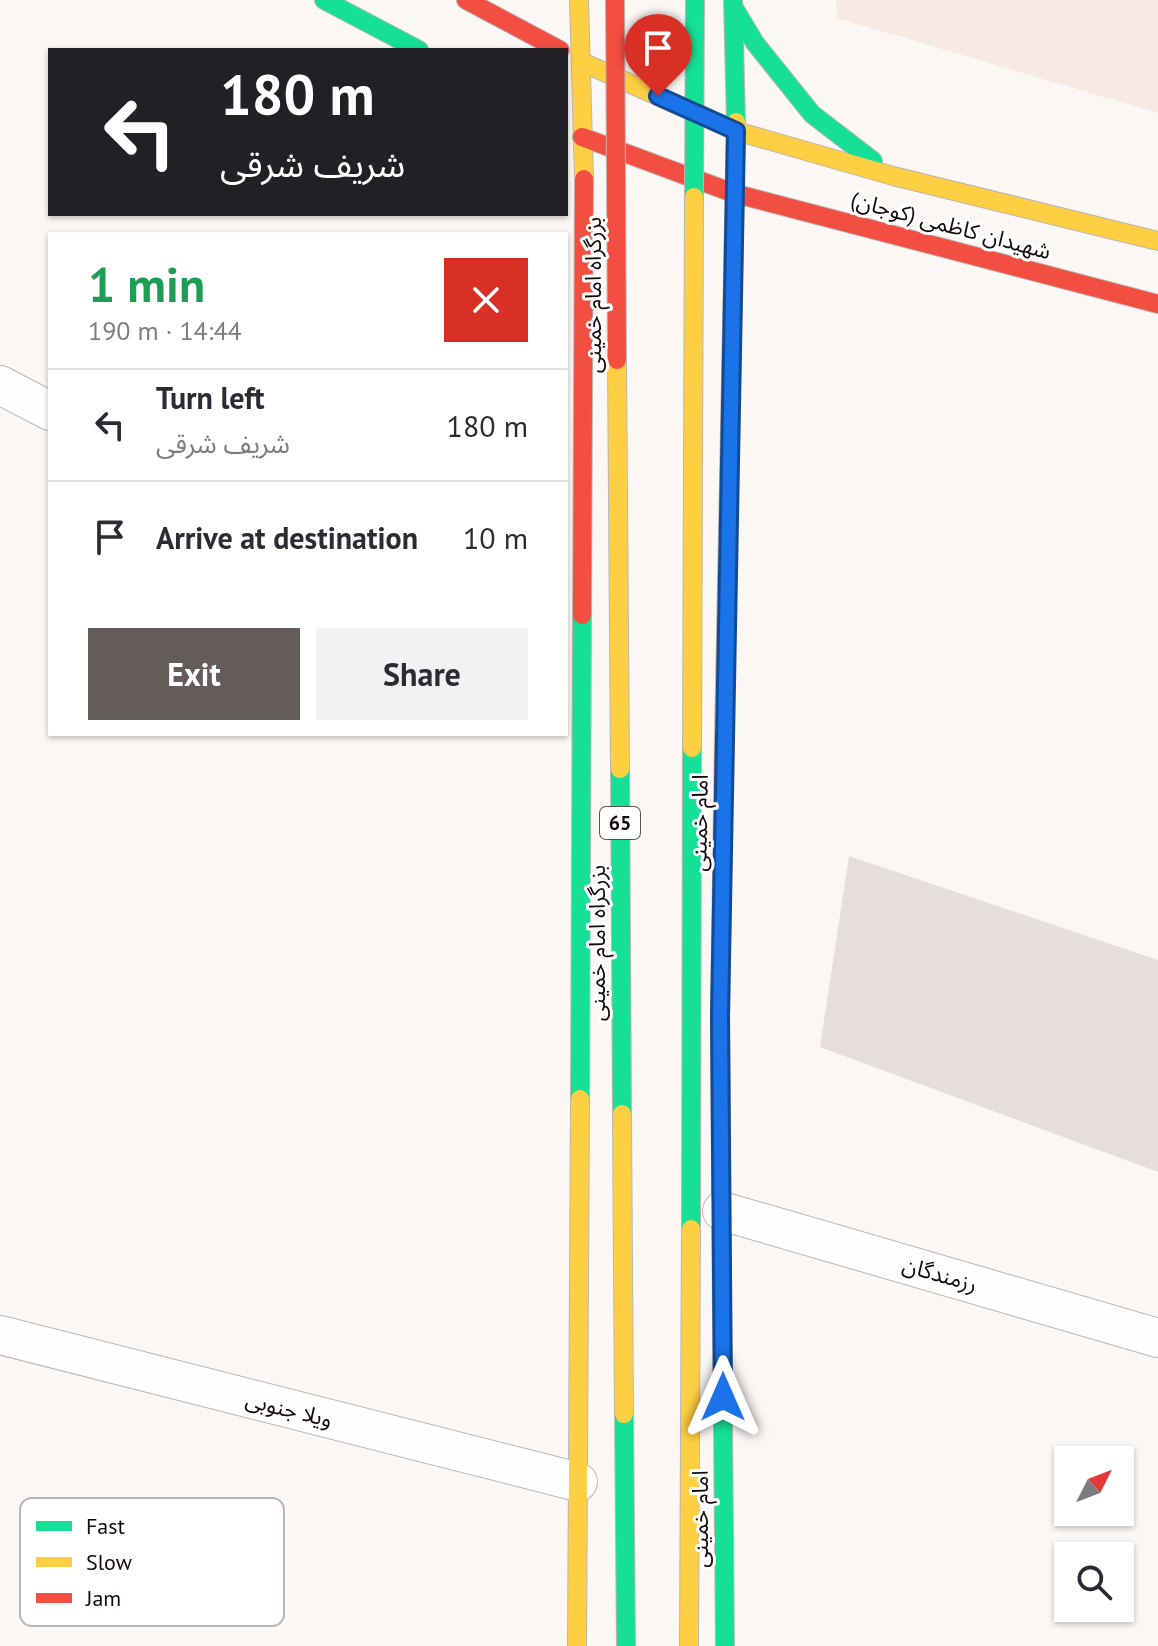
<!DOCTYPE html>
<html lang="en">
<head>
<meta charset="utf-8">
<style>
  body { margin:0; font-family:"PT Sans","Noto Sans Arabic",sans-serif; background:#f2f2f3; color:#2b2b33; height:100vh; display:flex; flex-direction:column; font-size:30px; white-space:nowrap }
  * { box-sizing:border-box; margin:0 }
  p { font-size:26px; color:#7c7c81 }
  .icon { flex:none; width:44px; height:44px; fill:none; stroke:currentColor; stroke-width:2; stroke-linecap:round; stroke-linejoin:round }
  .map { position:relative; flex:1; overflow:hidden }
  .side { position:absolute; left:48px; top:232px; width:520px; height:504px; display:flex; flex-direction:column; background:#fff; border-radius:0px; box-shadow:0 2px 6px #0004 }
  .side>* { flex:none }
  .hud { position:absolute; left:48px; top:48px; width:520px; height:168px; border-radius:0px; box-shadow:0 2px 6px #0004; background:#202124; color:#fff; overflow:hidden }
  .needle { width:52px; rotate:48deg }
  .buttons { position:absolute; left:1054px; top:1446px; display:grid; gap:16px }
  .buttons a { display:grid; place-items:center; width:80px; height:80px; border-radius:0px; background:#fff; box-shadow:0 2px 6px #0004; font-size:40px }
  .pin { position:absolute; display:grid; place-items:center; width:68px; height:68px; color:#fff; margin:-82px -34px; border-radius:50% 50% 50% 0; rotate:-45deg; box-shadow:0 0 8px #0007 }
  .pin .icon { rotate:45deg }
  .me { position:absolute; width:88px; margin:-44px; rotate:0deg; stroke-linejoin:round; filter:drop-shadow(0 0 6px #0008) }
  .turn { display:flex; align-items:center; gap:28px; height:168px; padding:0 40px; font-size:36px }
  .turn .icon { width:104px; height:104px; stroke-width:2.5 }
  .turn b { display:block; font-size:56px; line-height:68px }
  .round { display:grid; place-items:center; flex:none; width:84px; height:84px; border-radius:0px; background:#f2f2f3 }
  .headline { display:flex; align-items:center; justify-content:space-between; height:136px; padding:0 40px }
  h1 { font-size:48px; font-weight:600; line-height:60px; color:#1e9e55 }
  .primary-button { display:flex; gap:16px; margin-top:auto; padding:16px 40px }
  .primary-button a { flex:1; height:92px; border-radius:0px; background:#645c5a; color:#fff; font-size:32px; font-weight:600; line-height:92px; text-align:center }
  .primary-button a+a { background:#f2f2f3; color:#2b2b33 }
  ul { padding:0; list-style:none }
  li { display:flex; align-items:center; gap:24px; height:112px; padding:0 40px; border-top:2px solid #e1e1e2 }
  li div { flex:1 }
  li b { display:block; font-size:30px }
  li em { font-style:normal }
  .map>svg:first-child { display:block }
</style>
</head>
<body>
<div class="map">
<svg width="1158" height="1646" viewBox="0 0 1158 1646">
  <rect width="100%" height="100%" fill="#faf7f5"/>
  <polygon fill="#f8eae3" points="836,0 1158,0 1158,113 837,18"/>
  <polygon fill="#e5dedb" points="849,856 1158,960 1158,1172 820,1047"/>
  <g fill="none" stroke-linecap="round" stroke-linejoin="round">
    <defs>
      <g id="street">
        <polyline points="0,385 50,411"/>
        <polyline points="722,1211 1158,1338"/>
        <polyline points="0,1335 578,1482"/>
      </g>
      <g id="fast">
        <polyline points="324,0 419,50"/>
        <polyline points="733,0 736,122"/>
        <polyline points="734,8 755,43 812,114 873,161"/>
        <polyline points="580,1099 582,615"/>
        <polyline points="722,1318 725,1646"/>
      </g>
      <g id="slow">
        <polyline points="579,0 584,179"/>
        <polyline points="582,62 736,131 893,176 1158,241"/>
        <polyline points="724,736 736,122"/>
        <polyline points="577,1646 580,1099"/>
      </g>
      <g id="jam">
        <polyline points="466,0 560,50"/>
        <polyline points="582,137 733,193 1158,304"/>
        <polyline points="582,615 584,179"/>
        <polyline points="722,1318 720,1016 724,736"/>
      </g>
    </defs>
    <use href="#street" stroke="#bcb6b2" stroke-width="40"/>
    <use href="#fast" stroke="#bcb6b2" stroke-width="20"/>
    <use href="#slow" stroke="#bcb6b2" stroke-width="20"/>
    <use href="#jam" stroke="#bcb6b2" stroke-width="20"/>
    <use href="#street" stroke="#fefefe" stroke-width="38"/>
    <use href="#fast" stroke="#16e098" stroke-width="18"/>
    <use href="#slow" stroke="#ffcf43" stroke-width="18"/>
    <use href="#jam" stroke="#f24e42" stroke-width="18"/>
    <defs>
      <g id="fast-bridge">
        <polyline points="694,197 695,0"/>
        <polyline points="620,769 622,1114"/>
        <polyline points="691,1229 692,748"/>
        <polyline points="624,1414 626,1646"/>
      </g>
      <g id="slow-bridge">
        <polyline points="617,360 620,769"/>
        <polyline points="692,748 694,197"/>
        <polyline points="622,1114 624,1414"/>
        <polyline points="689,1646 691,1229"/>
      </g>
      <polyline id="jam-bridge" points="615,0 617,360"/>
    </defs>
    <use href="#fast-bridge" stroke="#bcb6b2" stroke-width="20" stroke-linecap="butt"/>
    <use href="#slow-bridge" stroke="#bcb6b2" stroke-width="20" stroke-linecap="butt"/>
    <use href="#jam-bridge" stroke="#bcb6b2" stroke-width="20" stroke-linecap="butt"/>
    <use href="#fast-bridge" stroke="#16e098" stroke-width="18"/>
    <use href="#slow-bridge" stroke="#ffcf43" stroke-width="18"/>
    <use href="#jam-bridge" stroke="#f24e42" stroke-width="18"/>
  </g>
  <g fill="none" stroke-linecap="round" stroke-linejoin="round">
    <defs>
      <polyline id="route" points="658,96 736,131 720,1016 723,1397"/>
    </defs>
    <use href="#route" stroke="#114b97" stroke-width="20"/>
    <use href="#route" stroke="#1a73e8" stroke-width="14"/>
  </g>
  <g text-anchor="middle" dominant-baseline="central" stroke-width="6" stroke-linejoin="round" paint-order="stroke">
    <rect fill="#fff" stroke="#5a5351" stroke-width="2" x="600" y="807" width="40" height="32" rx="6"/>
    <g font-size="20" font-weight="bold" fill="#130906">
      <text x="620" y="823">65</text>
    </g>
    <g font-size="22" fill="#130906" stroke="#fff">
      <text transform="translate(951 225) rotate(15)">شهیدان کاظمی (کوجان)</text>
      <text transform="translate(593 295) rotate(-90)">بزرگراه امام خمینی</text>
      <text transform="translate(699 823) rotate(-89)">امام خمینی</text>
      <text transform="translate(597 943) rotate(-90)">بزرگراه امام خمینی</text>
      <text transform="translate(940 1274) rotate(16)">رزمندگان</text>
      <text transform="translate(289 1409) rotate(14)">ویلا جنوبی</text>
      <text transform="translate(700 1519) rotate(-90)">امام خمینی</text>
    </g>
  </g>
  <rect x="20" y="1498" width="264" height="128" rx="12" fill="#fff" stroke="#b8b5b4" stroke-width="2"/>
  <rect x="36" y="1521" width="36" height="10" fill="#16e098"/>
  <rect x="36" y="1557" width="36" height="10" fill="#ffcf43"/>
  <rect x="36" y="1593" width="36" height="10" fill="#f24e42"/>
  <g font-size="22" fill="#130906">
    <text x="86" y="1534">Fast</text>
    <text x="86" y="1570">Slow</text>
    <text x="86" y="1606">Jam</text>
  </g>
</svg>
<div class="buttons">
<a><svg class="needle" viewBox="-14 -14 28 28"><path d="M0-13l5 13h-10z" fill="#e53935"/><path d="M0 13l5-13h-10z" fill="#7c7c81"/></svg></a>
<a><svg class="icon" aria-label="search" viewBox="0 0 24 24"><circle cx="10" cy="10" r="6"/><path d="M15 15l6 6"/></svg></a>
</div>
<div class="pin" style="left:658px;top:96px;background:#d93025"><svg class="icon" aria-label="arrive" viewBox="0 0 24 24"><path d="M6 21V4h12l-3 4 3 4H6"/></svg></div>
<svg class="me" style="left:723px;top:1397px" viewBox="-20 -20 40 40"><path d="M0-17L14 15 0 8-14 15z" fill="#1a73e8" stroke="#fff" stroke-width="4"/></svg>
<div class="hud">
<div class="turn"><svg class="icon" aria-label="left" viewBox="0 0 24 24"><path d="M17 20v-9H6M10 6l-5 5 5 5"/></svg><div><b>180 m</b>شریف شرقی</div></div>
</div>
<section class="side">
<div class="headline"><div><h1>1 min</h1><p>190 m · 14:44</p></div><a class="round" style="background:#d93025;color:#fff"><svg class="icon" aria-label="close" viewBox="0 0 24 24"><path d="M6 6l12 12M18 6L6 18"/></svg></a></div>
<ul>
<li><svg class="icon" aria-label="left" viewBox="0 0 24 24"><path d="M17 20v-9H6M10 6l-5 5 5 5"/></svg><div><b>Turn left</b><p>شریف شرقی</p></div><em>180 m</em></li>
<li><svg class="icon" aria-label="arrive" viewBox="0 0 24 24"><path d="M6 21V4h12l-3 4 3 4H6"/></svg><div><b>Arrive at destination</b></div><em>10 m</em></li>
</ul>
<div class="primary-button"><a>Exit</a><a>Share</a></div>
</section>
</div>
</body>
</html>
